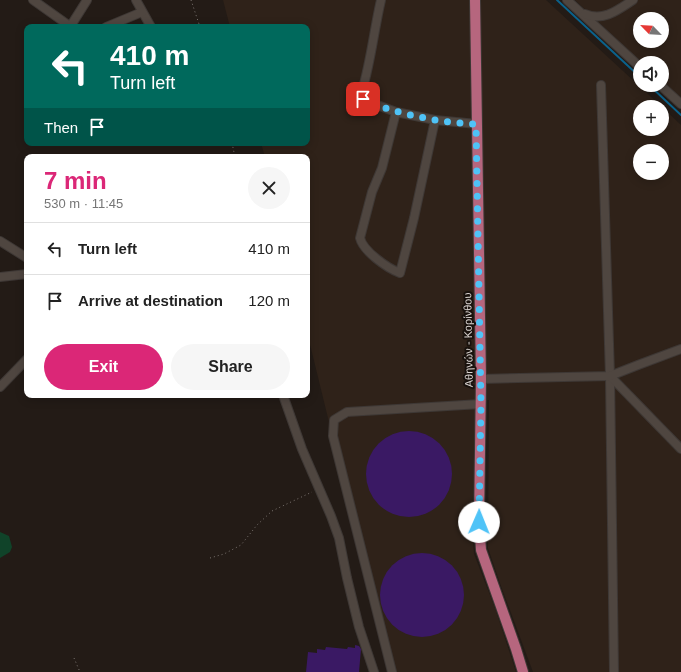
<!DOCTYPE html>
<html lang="en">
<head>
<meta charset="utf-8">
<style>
  body { margin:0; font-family:Arial,sans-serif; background:#f6f6f6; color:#222; height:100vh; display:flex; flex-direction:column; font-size:15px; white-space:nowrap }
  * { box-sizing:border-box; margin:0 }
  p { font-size:13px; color:#767676 }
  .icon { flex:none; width:22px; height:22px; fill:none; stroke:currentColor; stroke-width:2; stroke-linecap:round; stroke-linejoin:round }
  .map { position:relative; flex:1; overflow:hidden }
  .side { position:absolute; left:24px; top:154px; width:286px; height:244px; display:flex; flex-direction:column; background:#fff; border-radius:8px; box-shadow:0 2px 10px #0003 }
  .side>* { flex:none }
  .hud { position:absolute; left:24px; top:24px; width:286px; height:122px; border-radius:8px; box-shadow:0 2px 10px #0003; background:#00695c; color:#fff; overflow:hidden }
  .needle { width:26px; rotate:295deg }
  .tools { position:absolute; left:633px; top:12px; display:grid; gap:8px }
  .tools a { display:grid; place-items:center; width:36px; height:36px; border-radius:50%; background:#fff; box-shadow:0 2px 10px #0003; font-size:20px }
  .pin { position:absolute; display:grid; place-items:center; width:34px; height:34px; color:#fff; margin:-17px; border-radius:8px; box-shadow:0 2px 6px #0006 }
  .me { position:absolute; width:44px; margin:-22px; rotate:1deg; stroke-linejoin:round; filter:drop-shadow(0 0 3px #0008) }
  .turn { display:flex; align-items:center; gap:14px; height:84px; padding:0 20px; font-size:18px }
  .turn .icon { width:52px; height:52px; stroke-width:2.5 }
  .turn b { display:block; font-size:28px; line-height:34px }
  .then { display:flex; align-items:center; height:38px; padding:0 20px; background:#0003; gap:8px; font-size:15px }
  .round { display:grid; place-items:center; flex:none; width:42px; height:42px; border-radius:21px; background:#f6f6f6 }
  .headline { display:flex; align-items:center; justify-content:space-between; height:68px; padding:0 20px }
  h1 { font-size:24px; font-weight:800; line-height:30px; color:#db2777 }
  .button { display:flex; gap:8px; margin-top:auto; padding:8px 20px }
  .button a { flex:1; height:46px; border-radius:24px; background:#db2777; color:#fff; font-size:16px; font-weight:800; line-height:46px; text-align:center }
  .button a+a { background:#f6f6f6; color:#222 }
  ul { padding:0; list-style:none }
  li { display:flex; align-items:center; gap:12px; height:52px; padding:0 20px; border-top:1px solid #e0e0e0 }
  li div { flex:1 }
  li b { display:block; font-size:15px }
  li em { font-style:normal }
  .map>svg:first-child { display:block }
</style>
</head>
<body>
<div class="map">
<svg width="681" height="672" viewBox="0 0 681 672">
  <rect width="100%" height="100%" fill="#231b16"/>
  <g fill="#2f2219" fill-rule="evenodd">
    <path d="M223,0h323l116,107h-22v22h22v-22l19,18v547h-148l-32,-86 -13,-38 1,-148 -120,7 108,-5 -5,122 2,30 21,54 21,64h-126l-83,-340v-175h-42l-4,-14h46v-116h-77zM640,151h22v22h-22z"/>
    <path d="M575,0h106v101l-19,-19v-19h-20zM640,19h22v22h-22z"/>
  </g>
  <polygon fill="#104329" points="0,532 9,536 12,547 10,552 0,558"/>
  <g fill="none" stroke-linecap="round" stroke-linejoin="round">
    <g stroke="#0a628c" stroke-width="2">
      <polyline points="557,0 640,77"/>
      <polyline points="649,85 681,115"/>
    </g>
  </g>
  <g fill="#3a1964">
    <circle cx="409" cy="474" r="43"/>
    <circle cx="422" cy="595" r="42"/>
    <polygon points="355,645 359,646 361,649 359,672 306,672 308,652 317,653 317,649 325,650 326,647 347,649 348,647 355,648"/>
  </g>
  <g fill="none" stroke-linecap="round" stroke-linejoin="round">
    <defs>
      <g id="minor">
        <polyline points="33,0 71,27"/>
        <polyline points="136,0 151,27"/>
        <path d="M381,0c-7,30 -10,61 -19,91v5l2,4 32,12 39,8 42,4"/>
        <polyline points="567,0 640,67"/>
        <path d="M585,14c18,8 33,-4 48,-14"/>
        <polyline points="70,27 87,0"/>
        <polyline points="106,27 142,12"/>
        <polyline points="601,85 610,376 614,672"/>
        <polyline points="660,85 681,104"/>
        <path d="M396,112l-14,56 -10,24 -12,46c3,13 27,30 40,35l14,-55 21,-98"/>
        <polyline points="0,241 27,258"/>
        <polyline points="0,277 27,274"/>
        <polyline points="610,376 681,449"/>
        <polyline points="481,379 610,376 638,365 681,349"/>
        <polyline points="0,387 27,359"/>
        <polyline points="283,395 302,449 331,516 339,538 347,578 359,627 374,672"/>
        <polyline points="392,672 333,436 334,420 347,412 481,404"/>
      </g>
      <polyline id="major" points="475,0 481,379 479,522 481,550 516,649 523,672"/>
    </defs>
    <use href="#minor" stroke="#3e3835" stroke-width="10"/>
    <use href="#major" stroke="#3e3835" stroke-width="12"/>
    <g stroke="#7d7672" stroke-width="1" stroke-dasharray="1 3" stroke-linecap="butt">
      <polyline points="191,0 200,27"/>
      <polyline points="232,143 235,157"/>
      <polyline points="210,558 224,554 241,545 257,525 272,511 312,492"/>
      <polyline points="74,658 80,672"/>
    </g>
    <use href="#minor" stroke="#4f4640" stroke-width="8"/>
    <use href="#major" stroke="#b6667e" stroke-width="10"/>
  </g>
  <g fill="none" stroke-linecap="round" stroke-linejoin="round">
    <path stroke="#4fc3f7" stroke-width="7" stroke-dasharray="0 12.6" d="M363,99l3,3c36,12 72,21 110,22l5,280 -2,118"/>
  </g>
  <g text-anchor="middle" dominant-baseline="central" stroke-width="4" stroke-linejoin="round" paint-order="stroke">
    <g font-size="11" fill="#dcd6d3" stroke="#19120d">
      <text transform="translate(468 340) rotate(-91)">Αθηνών - Κορίνθου</text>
    </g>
  </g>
</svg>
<div class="tools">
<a><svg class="needle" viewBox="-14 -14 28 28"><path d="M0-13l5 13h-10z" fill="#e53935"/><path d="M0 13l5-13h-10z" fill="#767676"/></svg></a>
<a><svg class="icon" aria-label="sound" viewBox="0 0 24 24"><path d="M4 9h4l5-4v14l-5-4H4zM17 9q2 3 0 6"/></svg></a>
<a>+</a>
<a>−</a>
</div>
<div class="pin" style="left:363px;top:99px;background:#d93025"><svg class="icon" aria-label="arrive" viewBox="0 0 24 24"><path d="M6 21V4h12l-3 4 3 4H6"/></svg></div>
<svg class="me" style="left:479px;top:522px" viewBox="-20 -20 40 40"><circle r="19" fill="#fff"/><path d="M0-13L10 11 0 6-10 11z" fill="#4fc3f7"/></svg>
<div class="hud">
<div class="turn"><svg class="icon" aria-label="left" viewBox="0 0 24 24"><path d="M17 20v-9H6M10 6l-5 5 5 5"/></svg><div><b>410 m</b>Turn left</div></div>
<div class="then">Then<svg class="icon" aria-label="arrive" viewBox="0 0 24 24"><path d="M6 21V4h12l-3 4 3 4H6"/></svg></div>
</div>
<section class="side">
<div class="headline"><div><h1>7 min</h1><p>530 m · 11:45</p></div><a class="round"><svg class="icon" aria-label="close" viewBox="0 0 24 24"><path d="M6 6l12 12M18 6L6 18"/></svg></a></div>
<ul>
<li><svg class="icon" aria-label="left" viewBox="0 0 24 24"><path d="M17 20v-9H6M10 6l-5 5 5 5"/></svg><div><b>Turn left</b></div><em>410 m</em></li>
<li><svg class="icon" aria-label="arrive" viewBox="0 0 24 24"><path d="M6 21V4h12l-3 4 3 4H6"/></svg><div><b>Arrive at destination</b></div><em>120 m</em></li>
</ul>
<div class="button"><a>Exit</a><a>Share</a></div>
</section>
</div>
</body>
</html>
